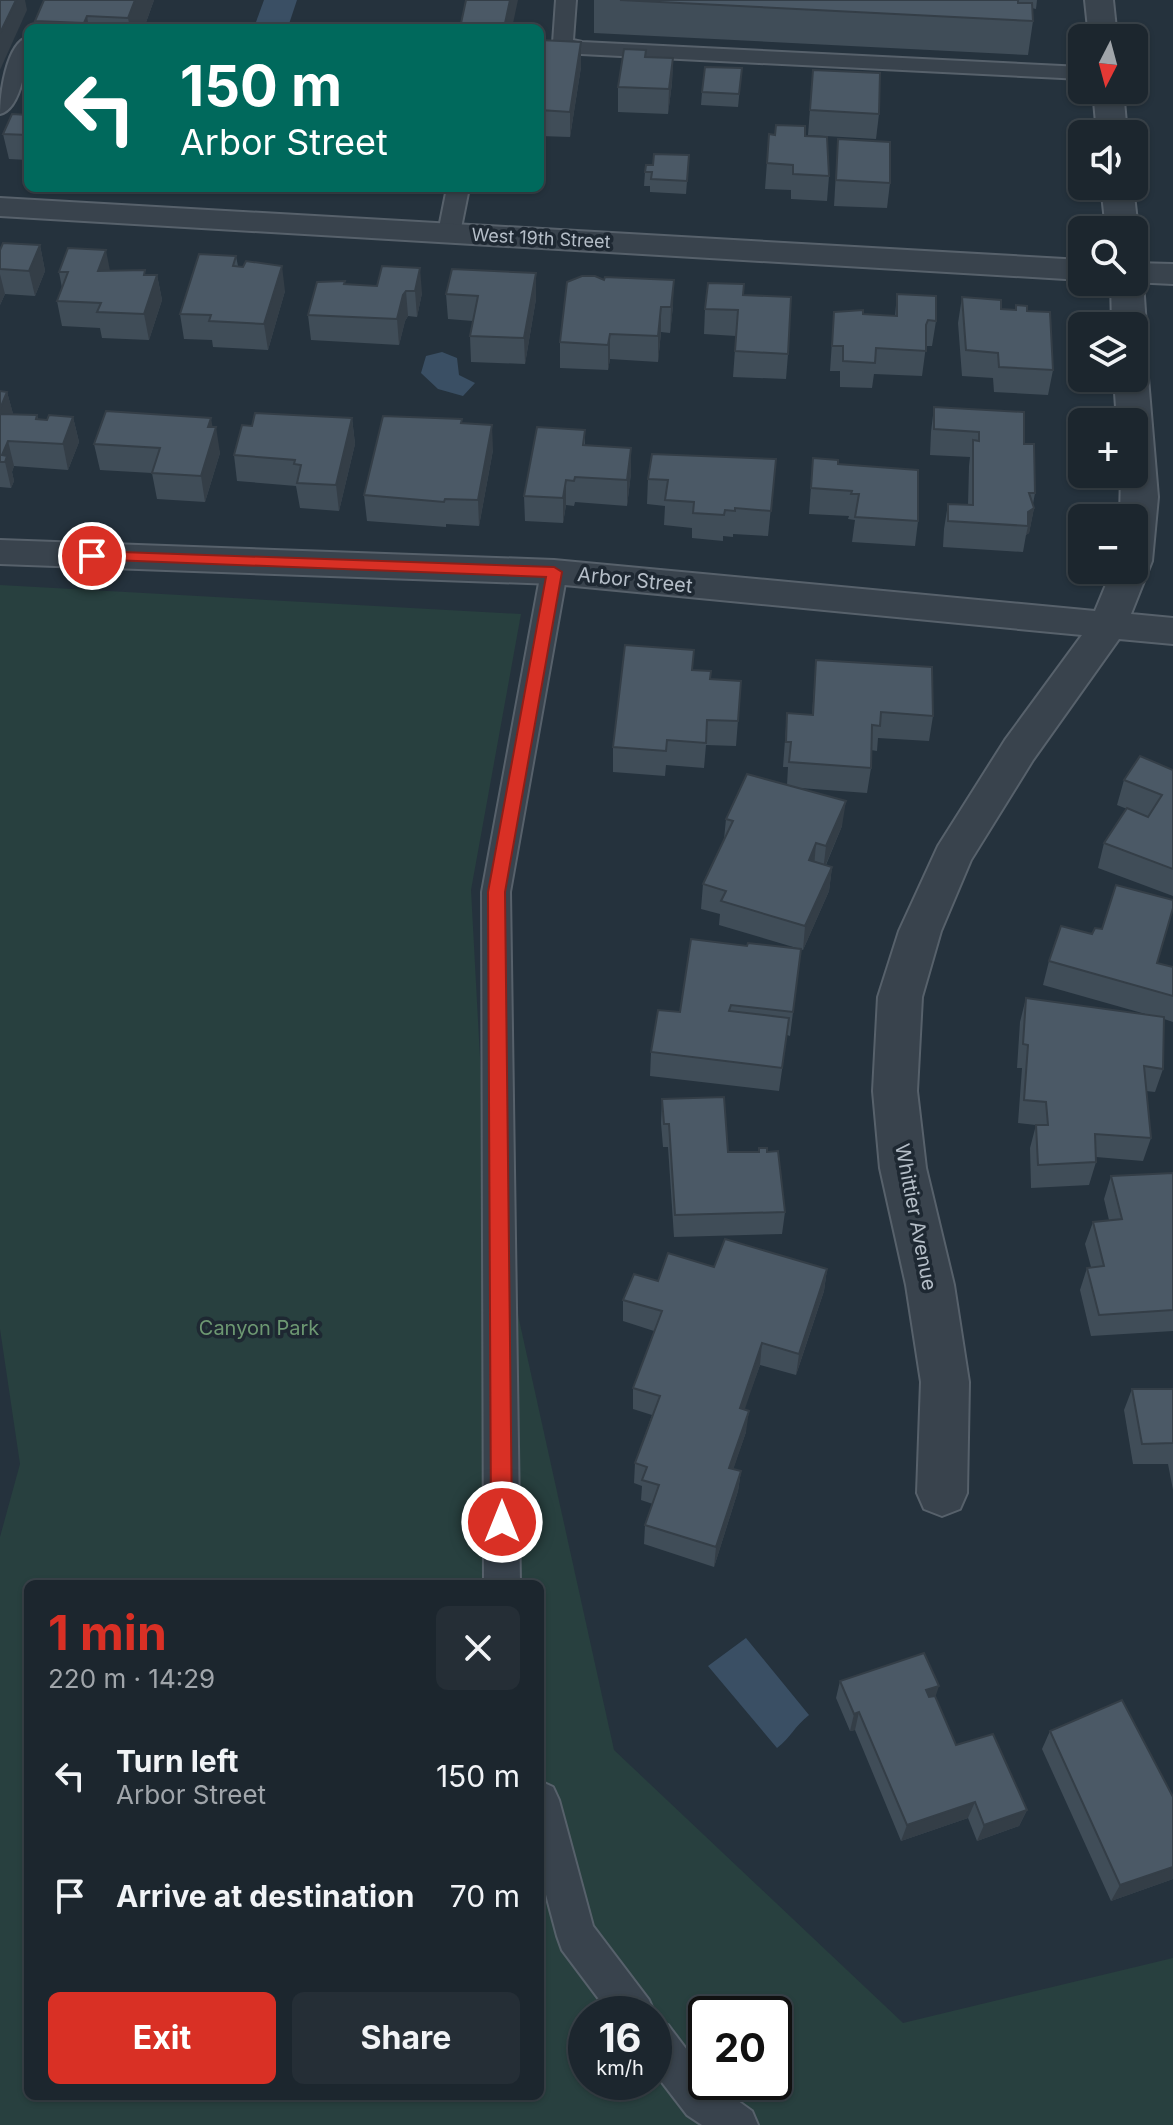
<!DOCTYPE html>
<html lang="en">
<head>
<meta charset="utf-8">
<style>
  body { margin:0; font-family:Inter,sans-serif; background:#252e36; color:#f1f3f6; height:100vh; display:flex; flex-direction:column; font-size:30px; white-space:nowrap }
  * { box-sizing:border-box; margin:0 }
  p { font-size:26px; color:#a0a5aa }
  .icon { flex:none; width:44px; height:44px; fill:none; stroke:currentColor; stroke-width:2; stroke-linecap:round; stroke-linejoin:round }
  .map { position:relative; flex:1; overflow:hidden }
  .side { position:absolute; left:24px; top:1580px; width:520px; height:520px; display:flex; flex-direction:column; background:#1c262e; border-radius:12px; box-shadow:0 2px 6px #0004,0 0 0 2px #3a434a }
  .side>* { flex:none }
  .guide { position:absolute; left:24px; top:24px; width:520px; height:168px; border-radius:12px; box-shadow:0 2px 6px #0004,0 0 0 2px #3a434a; background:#00695c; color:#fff; overflow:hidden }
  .needle { width:52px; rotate:186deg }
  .tools { position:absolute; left:1068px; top:24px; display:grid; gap:16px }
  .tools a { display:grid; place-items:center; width:80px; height:80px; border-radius:12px; background:#1c262e; box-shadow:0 2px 6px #0004,0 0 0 2px #3a434a; font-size:40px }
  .speed { position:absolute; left:568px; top:1996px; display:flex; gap:16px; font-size:40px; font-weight:700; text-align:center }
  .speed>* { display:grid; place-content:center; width:104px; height:104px; border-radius:50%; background:#1c262e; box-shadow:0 2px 6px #0004,0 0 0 2px #3a434a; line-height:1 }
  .speed small { font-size:20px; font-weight:400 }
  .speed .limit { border:4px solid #111; border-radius:12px; background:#fff; color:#111 }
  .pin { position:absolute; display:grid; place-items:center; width:68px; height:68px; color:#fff; margin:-34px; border:4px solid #fff; border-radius:50%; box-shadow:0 2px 8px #0007 }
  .me { position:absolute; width:88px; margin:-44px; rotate:0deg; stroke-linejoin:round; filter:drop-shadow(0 0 6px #0008) }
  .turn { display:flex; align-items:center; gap:28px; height:168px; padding:0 24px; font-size:36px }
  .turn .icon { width:104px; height:104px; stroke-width:2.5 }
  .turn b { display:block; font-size:56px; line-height:68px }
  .round { display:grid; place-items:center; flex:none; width:84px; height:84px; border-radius:12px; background:#252e36 }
  .summary { display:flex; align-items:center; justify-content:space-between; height:136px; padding:0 24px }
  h1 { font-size:48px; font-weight:700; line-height:60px; color:#d93025 }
  .primary-button { display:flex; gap:16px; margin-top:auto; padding:16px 24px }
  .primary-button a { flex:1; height:92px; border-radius:12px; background:#d93025; color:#fff; font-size:32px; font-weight:700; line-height:92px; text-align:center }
  .primary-button a+a { background:#252e36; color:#f1f3f6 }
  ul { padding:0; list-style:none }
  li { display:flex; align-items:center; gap:24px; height:120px; padding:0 24px }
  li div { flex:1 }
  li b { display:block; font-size:30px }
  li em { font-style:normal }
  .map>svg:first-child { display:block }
</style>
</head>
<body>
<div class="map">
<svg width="1173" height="2125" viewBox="0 0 1173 2125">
  <rect width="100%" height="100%" fill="#25323d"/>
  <path fill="#28403f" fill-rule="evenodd" d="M0,585l521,29 -50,276 15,280 128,580 289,273 270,-65v167h-1173v-588l20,-73 -20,-135zM28,1584h512v512h-512zM586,2014h68v68h-68zM706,2014h68v68h-68z"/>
  <g fill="#3a4f64">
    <polygon points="264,0 297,0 289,24 256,22"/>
    <polygon points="442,352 457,358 459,375 475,383 463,396 438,389 421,373 426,356"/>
    <path d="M746,1638l63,77c-15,12 -18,22 -32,33l-69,-82z"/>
  </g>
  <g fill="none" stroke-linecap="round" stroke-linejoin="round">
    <defs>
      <g id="service">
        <polygon points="556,0 576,0 573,40 582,42 1082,67 1082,79 581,54 556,47 553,43"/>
        <path d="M28,37c0,20 -6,72 -28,77 0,-19 6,-71 28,-77z"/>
        <polygon points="447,188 469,188 460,233 449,239 438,233"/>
        <polygon points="554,564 563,566 567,572 510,892 520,1584 484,1584 482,892 541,572 545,566"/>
        <polygon points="540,1781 553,1787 559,1800 593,1926 649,2000 655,2014 654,2016 610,2014 562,1950 557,1936 540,1872"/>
        <polygon points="654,2019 668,2025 706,2075 706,2082 712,2082 752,2111 758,2125 702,2125 687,2115 654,2072"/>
      </g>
      <g id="minor">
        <polygon points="1134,274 1143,282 1146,326 1141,333 1134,335 1134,326 1112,326 1111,282 1134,282"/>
        <polygon points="1134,368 1143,371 1148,378 1158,497 1152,561 1131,614 1173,618 1173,644 1119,639 1033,760 971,860 941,931 922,997 917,1091 926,1168 954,1285 969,1382 967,1493 960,1509 942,1516 924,1509 917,1493 921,1382 906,1285 880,1168 873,1091 878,997 899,931 938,846 1005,740 1082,635 554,584 0,564 0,540 554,560 1095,611 1112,570 1134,570 1134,518 1120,518 1121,474 1134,474 1134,422 1117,422 1114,378 1134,378"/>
      </g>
      <g id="tertiary">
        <polygon points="1085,0 1113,0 1117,38 1089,38"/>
        <polygon points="1093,90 1123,90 1127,134 1097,134"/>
        <polygon points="1101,186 1133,186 1138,230 1134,236 1134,230 1106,230"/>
        <polygon points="0,198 1082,260 1082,280 0,216"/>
        <polygon points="1134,263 1173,264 1173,284 1131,282 1134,282"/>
      </g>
    </defs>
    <use href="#service" stroke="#57616b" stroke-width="4"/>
    <use href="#minor" stroke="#57616b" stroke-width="4"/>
    <use href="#tertiary" stroke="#57616b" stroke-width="4"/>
    <use href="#service" fill="#39434d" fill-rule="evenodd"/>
    <use href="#minor" fill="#39434d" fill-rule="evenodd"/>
    <use href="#tertiary" fill="#39434d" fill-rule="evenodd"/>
  </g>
  <g fill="#404d58">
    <polygon points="154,0 144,28 36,28 35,21"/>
    <polygon points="594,0 1037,0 1036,9 1032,8 1033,21 1028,55 594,33"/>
    <polygon points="540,40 581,67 570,137 540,136"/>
    <polygon points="646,50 646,57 673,58 672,83 668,114 618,112 618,87"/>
    <polygon points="742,68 738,107 701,105 702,92"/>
    <polygon points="813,70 879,114 876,139 808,135"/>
    <polygon points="28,115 28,160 9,159 3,134"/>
    <polygon points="769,134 805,136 829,176 827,201 791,199 791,190 765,189"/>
    <polygon points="838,139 890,183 887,208 834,206"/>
    <polygon points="689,155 686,194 650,192 650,186 644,186 645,172 653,165"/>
    <polygon points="40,245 45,271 35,296 5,294 0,305 0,250"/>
    <polygon points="236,256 238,266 285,291 268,350 213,347 212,340 184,339 180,314"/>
    <polygon points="382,266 422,293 417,317 408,316 405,321 399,345 311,340 308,315 346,285 377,286"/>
    <polygon points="110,271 157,275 162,300 149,340 102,338 100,328 62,326 57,301 62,288 59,272"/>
    <polygon points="604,280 673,306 670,333 661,332 658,362 610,359 608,370 560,368 560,342"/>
    <polygon points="446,294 536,299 525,364 471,362 470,336 473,321 448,319"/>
    <polygon points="897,294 936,321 932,346 926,346 922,376 874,374 872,388 840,387 840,371 830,371 834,312 895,316"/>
    <polygon points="744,295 788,354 786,379 733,377 736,336 704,334 705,309"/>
    <polygon points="962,297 1001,309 1015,310 1016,305 1027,311 1053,370 1048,395 994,392 993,378 962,376 958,323"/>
    <polygon points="0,391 7,392 13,414 37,415 38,419 47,420 73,417 79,442 68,470 14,466 12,472 14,481 11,488 0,487"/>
    <polygon points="934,407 1024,444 1035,493 1033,504 1034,508 1029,533 1026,535 1023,552 943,547 944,529 948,504 968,505 969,466 970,457 930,455 931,432"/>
    <polygon points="352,418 355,444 339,511 300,508 296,486 237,481 234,455 252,426"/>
    <polygon points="462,423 493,450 479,526 446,524 446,527 367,521 364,495"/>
    <polygon points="212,427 220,453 205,502 157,499 152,473 100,470 94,444"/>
    <polygon points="585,430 585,445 631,473 627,506 575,502 574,506 566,505 563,523 525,521 524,496"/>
    <polygon points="813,458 838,464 918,521 915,546 852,542 855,520 848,519 849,516 809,514"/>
    <polygon points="776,459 768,536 733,534 733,537 723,536 723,541 692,538 692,528 664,525 665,506 647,504 648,479"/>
    <polygon points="816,660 933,716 929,741 878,738 877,751 871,750 871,768 867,793 800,788 842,826 826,865 832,867 829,891 803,950 801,949 790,1036 787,1035 779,1091 650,1076 651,1052 680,1012 747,946 800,949 719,925 720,914 701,909 703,884 724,839 726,819 787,785 788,767 783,767 787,713 812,715"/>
    <polygon points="693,670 711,679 741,681 736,746 706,745 704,768 666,765 665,776 613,772 613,747"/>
    <polygon points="1173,770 1173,896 1098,868 1104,843 1127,809 1117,805 1124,780"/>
    <polygon points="1092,934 1157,963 1173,967 1173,1022 1164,1019 1163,1069 1155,1092 1146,1091 1151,1138 1143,1161 1096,1157 1096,1162 1089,1185 1031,1188 1030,1148 1036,1125 1018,1123 1022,1068 1017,1068 1020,1022 1026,998 1149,1015 1043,985 1049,961"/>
    <polygon points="662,1099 728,1152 758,1152 759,1148 785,1212 782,1234 674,1237 668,1147 663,1147 661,1123"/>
    <polygon points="1173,1173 1173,1331 1091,1336 1080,1290 1087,1268 1091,1267 1085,1244 1093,1222 1109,1220 1104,1199 1111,1176"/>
    <polygon points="714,1267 827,1269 824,1291 796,1375 760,1365 744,1409 746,1432 733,1469 741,1471 738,1491 714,1567 644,1544 645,1525 653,1504 641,1500 642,1486 634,1483 635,1463 652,1415 633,1409 633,1388 654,1331 623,1321 623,1300 658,1281"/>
    <polygon points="1132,1389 1173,1389 1173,1490 1168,1464 1133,1464 1124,1410"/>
    <polygon points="840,1681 935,1697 956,1745 1027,1810 1019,1826 977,1841 968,1818 901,1841 855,1730 850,1731 836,1698"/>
    <polygon points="1050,1731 1173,1797 1173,1879 1111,1901 1042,1749"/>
  </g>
  <g fill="#343e47">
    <polygon points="16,0 25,0 27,10 0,70 0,33"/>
    <polygon points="135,0 154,0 144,28 130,28 128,18"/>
    <polygon points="510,0 518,0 512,28 504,28"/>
    <polygon points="87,16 89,28 84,28 84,23"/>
    <polygon points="581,42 581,67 570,137 570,112"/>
    <polygon points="673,58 672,83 668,114 669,89"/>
    <polygon points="40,245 45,271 35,296 29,271"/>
    <polygon points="106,250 111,276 98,271"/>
    <polygon points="282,266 285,291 268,350 264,324"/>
    <polygon points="420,268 422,293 417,317 415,291"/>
    <polygon points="536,273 536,299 525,364 524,338"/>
    <polygon points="0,274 5,294 0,305"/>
    <polygon points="157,275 162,300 149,340 144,314"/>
    <polygon points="674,280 673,306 670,333 671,307"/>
    <polygon points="406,291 408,316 405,321 399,345 397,319 403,295"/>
    <polygon points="661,307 661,332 658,362 658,336"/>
    <polygon points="610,334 610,359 608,370 608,345"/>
    <polygon points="7,392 14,417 0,422 0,409"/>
    <polygon points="73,417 79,442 68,470 63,444"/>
    <polygon points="211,418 214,435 216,427 220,453 205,502 201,476 208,427"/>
    <polygon points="352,418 355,444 339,511 336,485"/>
    <polygon points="492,425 493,450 479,526 478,500"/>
    <polygon points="8,441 14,466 12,472 14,481 11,488 5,462 2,455"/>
    <polygon points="631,448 631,473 627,506 627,480"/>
    <polygon points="566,480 566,505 563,523 563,498"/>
    <polygon points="1034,508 1029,533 1026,535 1028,526 1028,512"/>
    <polygon points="846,801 842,826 823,871 826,846"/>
    <polygon points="816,843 814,868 809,860"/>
    <polygon points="832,867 829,891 803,950 805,926"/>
    <polygon points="827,1269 824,1291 796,1375 799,1354"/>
    <polygon points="762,1343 760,1365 738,1429 740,1408"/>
    <polygon points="749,1411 746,1432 727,1488 729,1468"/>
    <polygon points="741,1471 738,1491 714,1567 716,1547"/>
    <polygon points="939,1686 933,1704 920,1708 926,1690"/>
    <polygon points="859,1712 855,1730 850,1731 854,1714"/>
    <polygon points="975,1802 968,1818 901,1841 907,1825"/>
    <polygon points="1027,1810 1019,1826 977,1841 984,1825"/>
    <polygon points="1173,1867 1173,1879 1111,1901 1120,1885"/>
  </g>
  <g fill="#4b5966" stroke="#343e47" stroke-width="2">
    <polygon points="0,0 16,0 0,33"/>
    <polygon points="44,0 135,0 128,18 87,16 84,23 35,21"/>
    <polygon points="466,0 510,0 504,28 460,28"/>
    <polygon points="620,0 1018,0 1018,3 1032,3 1033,21"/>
    <polygon points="282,23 300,23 299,27 312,28 280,28"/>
    <polygon points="540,40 581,42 570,112 540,110"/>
    <polygon points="624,49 646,50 645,57 673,58 669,89 618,87"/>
    <polygon points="705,67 742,68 739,94 702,92"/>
    <polygon points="813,70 880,73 879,114 810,110"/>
    <polygon points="12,114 28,115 28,135 3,134"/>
    <polygon points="776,125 805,126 805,136 827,137 829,176 793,174 793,165 767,163 769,134 775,135"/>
    <polygon points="838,139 890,142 890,183 836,180"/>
    <polygon points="654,154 689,155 687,181 651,179 652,172 645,172 646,165 653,165"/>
    <polygon points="3,243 40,245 29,271 0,269 0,250"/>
    <polygon points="68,248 106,250 98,271 145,270 144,275 157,275 144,314 97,312 101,303 57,301 68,272 59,272"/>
    <polygon points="199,254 236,256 233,266 243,267 246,261 282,266 264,324 209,321 211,315 180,314"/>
    <polygon points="382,266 420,268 415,291 406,291 403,295 397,319 308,315 317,282 345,281 344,284 377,286"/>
    <polygon points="452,269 536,273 524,338 470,336 478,296 446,294"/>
    <polygon points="582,276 595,276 604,280 605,277 674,280 671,307 661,307 658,336 610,334 608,345 560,342 567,282"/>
    <polygon points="708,283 744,284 743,295 791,297 788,354 735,351 738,310 705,309"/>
    <polygon points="897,294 936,296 936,321 928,320 926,325 926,351 876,348 875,363 843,361 843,346 832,346 834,312 863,310 863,314 897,316"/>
    <polygon points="962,297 1001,300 1001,309 1016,310 1016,305 1027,306 1027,311 1050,312 1053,370 999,367 998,353 966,350"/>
    <polygon points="0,391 7,392 0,409"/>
    <polygon points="934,407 1024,412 1024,444 1034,444 1035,493 1029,493 1034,508 1028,512 1028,526 948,521 948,504 973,505 973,440 979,441 979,432 934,429"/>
    <polygon points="106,411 211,418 208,427 216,427 201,476 152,473 160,448 94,444"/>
    <polygon points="255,413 352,418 336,485 297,483 301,465 294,464 295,460 234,455 242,425 252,426"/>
    <polygon points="0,414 37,415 36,419 47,420 49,415 73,417 63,444 8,441 2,455 7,456 5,462 0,462"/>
    <polygon points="383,416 462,419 461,423 492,425 478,500 445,499 444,502 364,495"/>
    <polygon points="537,427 585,430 583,445 631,448 627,480 575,477 574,481 566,480 563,498 524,496"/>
    <polygon points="652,454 776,459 771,511 735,508 735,511 725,510 724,515 693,513 694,502 665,500 668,480 648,479"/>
    <polygon points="813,458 838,460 838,464 918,470 918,521 855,517 859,494 851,494 852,491 811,488"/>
    <polygon points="625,645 694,650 692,670 711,671 710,679 741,681 738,721 707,720 706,743 667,740 666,751 613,747"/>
    <polygon points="816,660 932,667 933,716 881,712 880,726 872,725 871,768 789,762 791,742 786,742 787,713 813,715"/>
    <polygon points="1140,756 1173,770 1173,869 1104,843 1127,808 1148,817 1162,795 1124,780"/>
    <polygon points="747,774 846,801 826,846 816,843 809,860 832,867 805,926 721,901 726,891 703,884 733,821 726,819"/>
    <polygon points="1116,885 1173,900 1173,908 1157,963 1173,967 1173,996 1049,961 1061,926 1092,934 1095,928 1102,929"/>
    <polygon points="691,939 747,946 748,943 801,949 793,1012 731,1005 729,1011 789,1018 782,1068 651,1052 658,1010 680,1012"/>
    <polygon points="1026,998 1164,1017 1163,1069 1144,1066 1151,1138 1095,1134 1096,1162 1038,1165 1036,1125 1048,1125 1046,1102 1024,1100 1028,1045 1023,1044"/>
    <polygon points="724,1097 728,1152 759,1152 759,1148 767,1148 767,1152 778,1151 785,1212 675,1215 669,1124 664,1124 662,1099"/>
    <polygon points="1173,1173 1173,1310 1099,1315 1087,1268 1104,1266 1093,1222 1122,1219 1111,1176"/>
    <polygon points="725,1239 827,1269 799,1354 762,1343 740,1408 749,1411 729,1468 741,1471 716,1547 645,1525 659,1485 642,1480 647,1467 635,1463 660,1396 633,1388 662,1311 623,1300 634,1274 658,1281 668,1253 714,1267"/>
    <polygon points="1132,1389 1173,1389 1173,1443 1142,1444"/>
    <polygon points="924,1653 939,1686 926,1690 929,1697 935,1696 956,1745 993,1734 1027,1810 984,1825 975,1802 907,1825 859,1712 854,1714 840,1681"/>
    <polygon points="1122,1700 1173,1797 1173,1867 1120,1885 1050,1731"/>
  </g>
  <polygon fill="#d93025" stroke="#8d1f18" stroke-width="2" points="92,551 554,567 562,572 505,892 512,1522 509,1529 502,1532 494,1529 491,1522 488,892 546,577 87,559 87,552"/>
  <g text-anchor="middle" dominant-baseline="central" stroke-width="7" stroke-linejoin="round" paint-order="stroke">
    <g font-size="18" fill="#b5bec8" stroke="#1e2832">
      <text transform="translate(541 238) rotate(3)">West 19th Street</text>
    </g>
    <g font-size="20" fill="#b5bec8" stroke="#1e2832">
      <text transform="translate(635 580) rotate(6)">Arbor Street</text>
      <text transform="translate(916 1217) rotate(79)">Whittier Avenue</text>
    </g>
    <g font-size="20" fill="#6d9872" stroke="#1e2832">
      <text x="259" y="1328">Canyon Park</text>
    </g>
  </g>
</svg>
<div class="tools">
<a><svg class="needle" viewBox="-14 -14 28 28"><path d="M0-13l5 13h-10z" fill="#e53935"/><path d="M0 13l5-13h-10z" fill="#a0a5aa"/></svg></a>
<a><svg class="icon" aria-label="sound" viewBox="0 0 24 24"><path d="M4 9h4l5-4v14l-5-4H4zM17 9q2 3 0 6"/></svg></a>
<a><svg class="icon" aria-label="search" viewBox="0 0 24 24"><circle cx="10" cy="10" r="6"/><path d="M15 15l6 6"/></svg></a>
<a><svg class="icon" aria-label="layers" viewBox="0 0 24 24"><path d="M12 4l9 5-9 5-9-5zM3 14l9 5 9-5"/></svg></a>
<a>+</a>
<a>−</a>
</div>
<div class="speed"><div>16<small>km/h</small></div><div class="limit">20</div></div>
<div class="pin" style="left:92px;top:556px;background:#d93025"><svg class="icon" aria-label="arrive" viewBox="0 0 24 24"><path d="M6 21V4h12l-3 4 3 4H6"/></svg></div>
<svg class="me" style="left:502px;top:1522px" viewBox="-20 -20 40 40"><circle r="17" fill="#d93025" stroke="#fff" stroke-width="3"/><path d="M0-11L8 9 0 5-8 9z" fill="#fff"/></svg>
<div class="guide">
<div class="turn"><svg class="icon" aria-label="left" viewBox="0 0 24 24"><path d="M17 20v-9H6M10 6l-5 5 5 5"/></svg><div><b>150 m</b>Arbor Street</div></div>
</div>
<section class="side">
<div class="summary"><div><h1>1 min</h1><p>220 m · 14:29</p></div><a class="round"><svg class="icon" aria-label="close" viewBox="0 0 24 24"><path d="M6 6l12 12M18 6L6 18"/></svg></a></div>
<ul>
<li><svg class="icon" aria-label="left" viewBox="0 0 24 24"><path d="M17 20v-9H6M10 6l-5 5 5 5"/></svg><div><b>Turn left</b><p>Arbor Street</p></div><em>150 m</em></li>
<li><svg class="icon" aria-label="arrive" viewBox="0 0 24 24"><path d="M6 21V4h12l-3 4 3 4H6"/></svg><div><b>Arrive at destination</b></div><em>70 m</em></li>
</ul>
<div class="primary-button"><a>Exit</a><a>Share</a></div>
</section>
</div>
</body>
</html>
